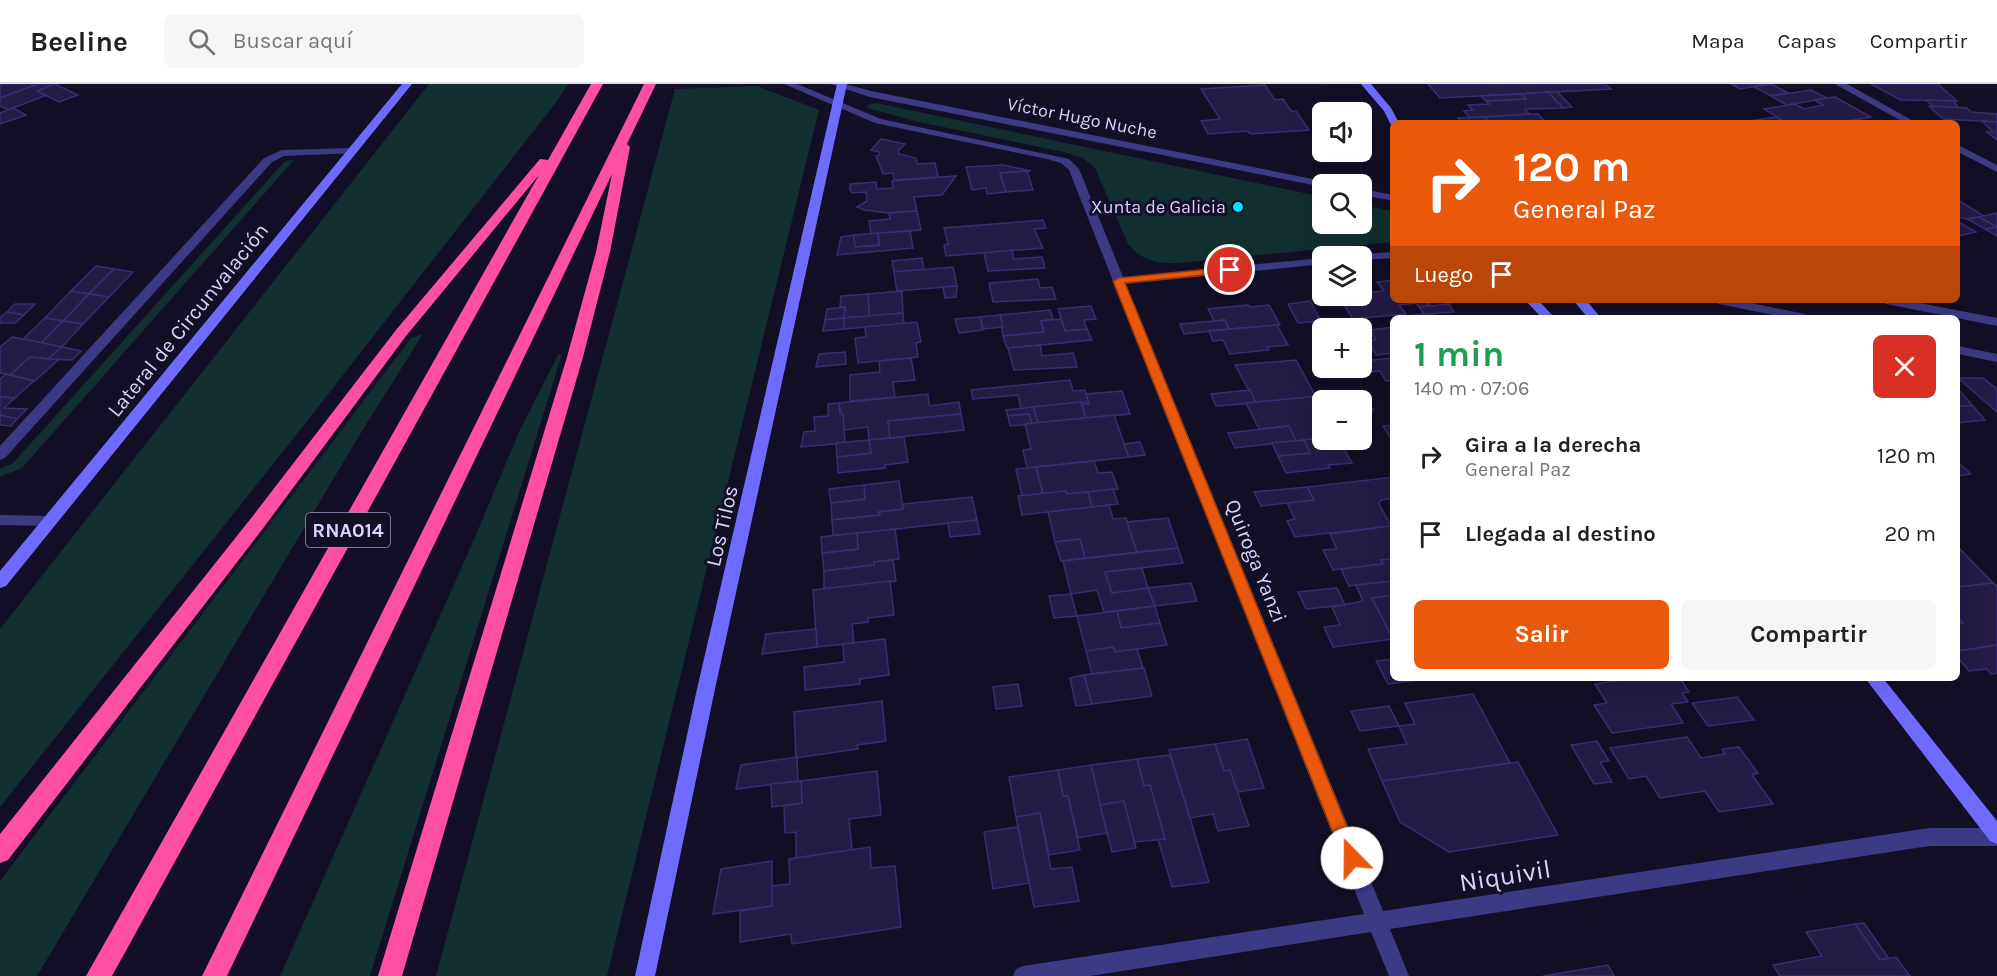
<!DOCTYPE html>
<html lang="es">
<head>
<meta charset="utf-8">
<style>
  body { margin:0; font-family:Karla,sans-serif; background:#f6f6f6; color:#202124; height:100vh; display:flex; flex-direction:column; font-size:22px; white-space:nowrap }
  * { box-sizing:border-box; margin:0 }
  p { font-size:20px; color:#757577 }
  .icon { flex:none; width:33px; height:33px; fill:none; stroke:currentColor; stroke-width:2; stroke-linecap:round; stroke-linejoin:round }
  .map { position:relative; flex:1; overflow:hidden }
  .panel { position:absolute; left:1390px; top:231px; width:570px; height:366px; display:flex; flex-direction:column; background:#fff; border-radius:9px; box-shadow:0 6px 24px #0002 }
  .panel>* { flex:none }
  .guide { position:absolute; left:1390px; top:36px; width:570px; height:183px; border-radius:9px; box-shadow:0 6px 24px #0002; background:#ea580c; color:#fff; overflow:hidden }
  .controls { position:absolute; left:1312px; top:18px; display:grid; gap:12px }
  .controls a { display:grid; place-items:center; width:60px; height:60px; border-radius:9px; background:#fff; box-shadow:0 6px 24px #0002; font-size:30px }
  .pin { position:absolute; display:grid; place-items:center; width:51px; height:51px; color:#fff; margin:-26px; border:3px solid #fff; border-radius:50%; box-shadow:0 2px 6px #0007 }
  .me { position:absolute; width:66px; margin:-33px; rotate:338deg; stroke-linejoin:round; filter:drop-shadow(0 0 4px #0008) }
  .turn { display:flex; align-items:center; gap:21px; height:126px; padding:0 24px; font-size:27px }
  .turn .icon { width:78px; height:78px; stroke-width:2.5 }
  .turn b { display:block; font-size:42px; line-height:51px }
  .then { display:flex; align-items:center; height:57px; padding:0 24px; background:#0003; gap:12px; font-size:22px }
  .round { display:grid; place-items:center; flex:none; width:63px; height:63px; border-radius:9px; background:#f6f6f6 }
  .overview { display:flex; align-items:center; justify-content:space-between; height:102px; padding:0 24px }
  h1 { font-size:36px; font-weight:700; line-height:45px; color:#1e9e55 }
  .action { display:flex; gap:12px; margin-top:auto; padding:12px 24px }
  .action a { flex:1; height:69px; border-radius:9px; background:#ea580c; color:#fff; font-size:24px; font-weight:700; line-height:69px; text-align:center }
  .action a+a { background:#f6f6f6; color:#202124 }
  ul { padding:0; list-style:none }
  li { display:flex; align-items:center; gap:18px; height:78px; padding:0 24px }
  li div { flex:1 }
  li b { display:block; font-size:22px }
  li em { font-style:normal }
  header { display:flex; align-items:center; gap:36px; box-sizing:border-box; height:84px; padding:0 30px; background:#fff; border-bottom:2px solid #e0e0e0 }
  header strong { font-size:28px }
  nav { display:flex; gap:33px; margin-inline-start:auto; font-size:21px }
  .search { width:420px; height:54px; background:#f6f6f6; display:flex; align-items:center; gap:15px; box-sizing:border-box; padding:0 21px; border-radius:9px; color:#757577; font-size:22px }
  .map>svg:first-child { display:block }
</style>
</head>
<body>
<header>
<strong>Beeline</strong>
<div class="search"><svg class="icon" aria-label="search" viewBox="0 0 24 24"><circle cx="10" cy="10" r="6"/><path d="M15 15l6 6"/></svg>Buscar aquí</div>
<nav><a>Mapa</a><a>Capas</a><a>Compartir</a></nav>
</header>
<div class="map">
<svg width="1997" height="892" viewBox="0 0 1997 892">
  <rect width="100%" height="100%" fill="#130f26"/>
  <g fill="#12302f">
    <polygon points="429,0 568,0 557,17 297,350 0,723 0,545"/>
    <polygon points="757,2 819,26 607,892 436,892 675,5"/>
    <path d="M876,19l447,94v27h39v-19l31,6v31l-214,21c-21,1 -37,-2 -51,-19l-33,-76 -12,-10 -19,-6 -145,-30 -52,-14 1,-3z"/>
    <polygon points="294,76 22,384 0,393 0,385 13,379 285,77"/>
    <polygon points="423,250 365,342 37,892 0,892 0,797 411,254"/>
    <polygon points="562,270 370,892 280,892 475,453 519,348 558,271"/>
  </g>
  <g fill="#241b47" stroke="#3b2d73" stroke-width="1.5">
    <polygon points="0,0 38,0 0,14"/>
    <polygon points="38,0 55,0 37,7 47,11 8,26 0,22 0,14"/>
    <polygon points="55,0 78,11 59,18 37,7"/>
    <polygon points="1428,0 1605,0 1611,5 1440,14"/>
    <polygon points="1731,0 1768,0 1740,5"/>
    <polygon points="1772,0 1788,9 1771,12 1754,3"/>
    <polygon points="1871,0 1938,0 1957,17 1901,16"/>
    <polygon points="1265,1 1275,16 1283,15 1291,27 1296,27 1309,46 1250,50 1248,47 1208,50 1201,37 1220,35 1201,5"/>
    <polygon points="1811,6 1827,14 1787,21 1771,12"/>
    <polygon points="1548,8 1563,24 1525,25 1529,30 1470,34 1464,27 1473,26 1468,21 1489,20 1486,17 1526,15 1522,10"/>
    <polygon points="1548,8 1557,8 1572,23 1563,24"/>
    <polygon points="1522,10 1526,15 1486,17 1481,12"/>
    <polygon points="1835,13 1871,33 1836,39 1779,39 1785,38 1764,25 1795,20 1804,25 1823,21 1814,16"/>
    <polygon points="1926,16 1953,17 1959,24 1933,22"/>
    <polygon points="1929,22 1967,24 1971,28 1997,30 1997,38 1943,35"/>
    <polygon points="13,24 26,31 0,40 0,29"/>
    <polygon points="1529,30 1538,30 1546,39 1490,39 1485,33"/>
    <polygon points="1485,33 1490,39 1462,39 1458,34"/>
    <polygon points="1776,33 1785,38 1750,37"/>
    <polygon points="1982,37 1997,38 1997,56 1987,48 1993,48"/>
    <polygon points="881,55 905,60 898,67 899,70 916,74 917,80 935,79 938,93 894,96 893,89 883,90 876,72 880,71 879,68 871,66"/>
    <polygon points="1003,81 1031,87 1000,89 1006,108 987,110 986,104 972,106 966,83"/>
    <polygon points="1027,87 1033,106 1006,108 1000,89"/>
    <polygon points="956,92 942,111 914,113 917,127 888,129 865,126 857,123 867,117 866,108 852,109 850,106 850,100 876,98 877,105 893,104 892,97"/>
    <polygon points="1958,116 1984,132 1967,135 1958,133"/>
    <polygon points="917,127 921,146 871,150 869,137 890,135 889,129"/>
    <polygon points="1997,129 1997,152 1985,145 1997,143 1979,133"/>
    <polygon points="1979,133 1997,143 1985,145 1967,135"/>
    <polygon points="1043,136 1046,144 1034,145 1043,164 946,172 944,161 948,160 944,144"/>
    <polygon points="1958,138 1976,148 1958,152"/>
    <polygon points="910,147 913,164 837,171 841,153 854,151 855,163 879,161 878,149"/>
    <polygon points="878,149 879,161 855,163 854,151"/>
    <polygon points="1012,166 1014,175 1042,173 1045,184 988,187 984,169"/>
    <polygon points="922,174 924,186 894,188 892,177"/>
    <polygon points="96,182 114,185 89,210 71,207"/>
    <polygon points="953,183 957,202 897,207 894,188"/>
    <polygon points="114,185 133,188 109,213 89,210"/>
    <polygon points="1038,195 1040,204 1052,203 1056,215 993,218 989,199"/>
    <polygon points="1394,196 1394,216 1426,216 1430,221 1419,223 1416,219 1399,221 1406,230 1353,235 1344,221 1352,220 1347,212 1362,212 1362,209 1384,207 1377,198"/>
    <polygon points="957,202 956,213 945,214 943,203"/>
    <polygon points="71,207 89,210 63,237 45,234"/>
    <polygon points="902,207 903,229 869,232 868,210"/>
    <polygon points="89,210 109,213 83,240 63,237"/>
    <polygon points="868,210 869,232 844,234 845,223 840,223 841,212"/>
    <polygon points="1310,217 1321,237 1298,239 1288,220"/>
    <polygon points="15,220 35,220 24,231 7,228"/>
    <polygon points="1449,220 1454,228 1424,230 1419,223"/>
    <polygon points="1248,221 1250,223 1269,221 1280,241 1229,245 1225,236 1214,237 1208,225"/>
    <polygon points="1091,222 1096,235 1084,236 1087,245 1065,247 1058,225"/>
    <polygon points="845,223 844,234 825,236 827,225"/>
    <polygon points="1050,226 1053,235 1041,237 1044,248 1003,252 1000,231"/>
    <polygon points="7,228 24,231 15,239 0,239 0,234"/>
    <polygon points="903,229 904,240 844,245 844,234"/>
    <polygon points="1424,230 1432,230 1435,234 1395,233"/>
    <polygon points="1000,231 1003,243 983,245 980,233"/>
    <polygon points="980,233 983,246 959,249 955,235"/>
    <polygon points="45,234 63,237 41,259 23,255"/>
    <polygon points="844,234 844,245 823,247 825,236"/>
    <polygon points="1061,235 1065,247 1087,245 1092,256 1007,264 1003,252 1044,248 1041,237"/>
    <polygon points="1225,236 1229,245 1184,250 1180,240"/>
    <polygon points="63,237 83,240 62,263 41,259"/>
    <polygon points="917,238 921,258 916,259 918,273 858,279 855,254 866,253 865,243"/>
    <polygon points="1277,241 1288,261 1267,263 1269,266 1230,270 1223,256 1213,257 1209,247"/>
    <polygon points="1394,243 1394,269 1376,271 1368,256 1376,256 1369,246"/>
    <polygon points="12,253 23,255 62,263 48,275 30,273 10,291 0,289 0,263"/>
    <polygon points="1040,261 1042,272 1073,269 1077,283 1014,286 1008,264"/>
    <polygon points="62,263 81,267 72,276 48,275"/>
    <polygon points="845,268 846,280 816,283 819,270"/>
    <polygon points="30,273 48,275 59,275 35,297 10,291"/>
    <polygon points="911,274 915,296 893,298 895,313 850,317 850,291 880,288 879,277"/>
    <polygon points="1394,274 1394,296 1386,297 1380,287 1352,289 1348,284 1362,284 1362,277"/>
    <polygon points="1296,276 1316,313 1256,319 1235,281"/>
    <polygon points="6,290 34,297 15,314 0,313 0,295"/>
    <polygon points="1958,294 1983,294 1997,305 1997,328"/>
    <polygon points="1070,296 1073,307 1085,306 1089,320 1081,318 1021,325 1018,311 973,315 971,306"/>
    <polygon points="1958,305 1973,322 1958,322"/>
    <polygon points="1250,306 1256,319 1216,322 1211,310"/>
    <polygon points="1122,307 1130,330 1086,334 1082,320 1089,320 1086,310"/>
    <polygon points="1363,308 1373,326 1362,327 1362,316 1323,316 1323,354 1296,357 1289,342 1259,345 1246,319"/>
    <polygon points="928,310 929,322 959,318 961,330 888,337 890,354 869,356 868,343 844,346 839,319"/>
    <polygon points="0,313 15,314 4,324 27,325 17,335 0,331"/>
    <polygon points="1081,318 1086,334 1038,339 1033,323"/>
    <polygon points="839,319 840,330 843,330 845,359 801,363 804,348 815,347 814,333 828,332 828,320"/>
    <polygon points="1958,322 1973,322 1985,336 1958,339"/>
    <polygon points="1033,323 1038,339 1032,340 1029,330 1008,332 1006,326"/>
    <polygon points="961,330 964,346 890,354 888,337"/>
    <polygon points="1029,330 1032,340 1010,342 1008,332"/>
    <polygon points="0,331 17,335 11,342 0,341"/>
    <polygon points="1114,331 1129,373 1027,384 1023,366 1031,365 1025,340"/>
    <polygon points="1394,341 1394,360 1383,342"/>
    <polygon points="1289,342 1296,357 1235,364 1228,349"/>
    <polygon points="904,353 908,378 885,381 885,384 838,389 837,373 871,369 869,356"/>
    <polygon points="1323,354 1339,356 1352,379 1328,381 1330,384 1286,389 1278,372 1310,369 1304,356"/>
    <polygon points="869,356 871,369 837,373 836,359"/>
    <polygon points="1304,356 1310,369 1278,372 1272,359"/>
    <polygon points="1140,358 1145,371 1129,373 1124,360"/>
    <polygon points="1094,377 1098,389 1112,388 1118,405 1067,410 1066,407 1043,410 1036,383"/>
    <polygon points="1958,378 1971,390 1958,392"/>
    <polygon points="1036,383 1043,410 1022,412 1016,385"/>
    <polygon points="1394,393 1394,411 1392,414 1381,416 1379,420 1391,442 1295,453 1287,437 1295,435 1287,419 1314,416 1307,403"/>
    <polygon points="899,397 903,425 879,428 880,431 832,436 831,419 865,415 864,401"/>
    <polygon points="864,401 865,415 831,419 829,405"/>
    <polygon points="1307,403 1314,416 1261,422 1254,408"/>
    <polygon points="1113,405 1118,420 1092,423 1088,408"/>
    <polygon points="1066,407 1067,410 1088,408 1092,423 1022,431 1018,412"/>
    <polygon points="972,413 977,436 833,452 832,436 880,431 879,428 903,425 903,420"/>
    <polygon points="1109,421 1113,435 1126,434 1137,468 1085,474 1080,455 1055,458 1048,428"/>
    <polygon points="1168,434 1178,464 1137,468 1127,438"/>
    <polygon points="977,436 980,450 950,453 948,439"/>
    <polygon points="1390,442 1394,449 1394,475 1381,476 1383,480 1333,486 1323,466 1337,465 1330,450"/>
    <polygon points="895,445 899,475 874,478 874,481 824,487 822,469 858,465 857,449"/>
    <polygon points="857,449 858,465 822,469 821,453"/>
    <polygon points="1080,455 1085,474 1061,477 1055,458"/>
    <polygon points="1958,463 1993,499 1958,503"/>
    <polygon points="1178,464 1183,479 1105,488 1112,509 1148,504 1155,522 1104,528 1097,506 1071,510 1063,477"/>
    <polygon points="1394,475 1394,497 1349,502 1341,485 1383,480 1381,476"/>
    <polygon points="893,476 896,497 824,505 824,487 874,481 874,478"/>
    <polygon points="1142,484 1148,504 1112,509 1105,488"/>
    <polygon points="890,497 894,531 868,534 868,538 852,540 854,559 817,563 813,506"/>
    <polygon points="1394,497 1394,511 1372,514 1393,555 1333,563 1324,543 1340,541 1332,523 1363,517 1356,501"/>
    <polygon points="1191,499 1197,517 1155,522 1148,504"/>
    <polygon points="1993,499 1997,502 1997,561 1958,567 1958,539 1963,539 1958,533 1958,503"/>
    <polygon points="1337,504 1345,521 1306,525 1298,508"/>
    <polygon points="1071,510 1077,532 1054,534 1049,512"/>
    <polygon points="1394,511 1394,555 1393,555 1372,514"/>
    <polygon points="1155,522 1160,539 1121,544 1117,527"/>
    <polygon points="1117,527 1121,544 1160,539 1167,561 1115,568 1113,563 1086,567 1077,532"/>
    <polygon points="816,545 817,563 762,570 766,550"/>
    <polygon points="885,555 889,591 860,595 860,600 805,606 804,583 844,578 843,560"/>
    <polygon points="1997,561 1997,589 1991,590 1987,585 1969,587 1958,574 1958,567"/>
    <polygon points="1113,563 1115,568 1137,565 1143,584 1092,590 1086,567"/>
    <polygon points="1394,575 1394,594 1436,594 1388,600 1376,577"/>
    <polygon points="1144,584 1152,612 1092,620 1084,591"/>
    <polygon points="1084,591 1092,620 1076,622 1070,594"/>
    <polygon points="1637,594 1680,594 1689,608 1682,609 1688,618 1671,620 1683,639 1612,649 1594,621 1607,619 1595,600"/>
    <polygon points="1018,600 1022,622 996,625 993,603"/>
    <polygon points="1473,610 1510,679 1382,697 1368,665 1407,660 1399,642 1415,640 1405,619"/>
    <polygon points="1737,613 1754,636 1708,642 1692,619"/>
    <polygon points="882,617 886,657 857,661 858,665 796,674 794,628"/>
    <polygon points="1389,622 1399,642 1360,647 1351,627"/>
    <polygon points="1687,653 1701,674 1725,670 1722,665 1739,663 1758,689 1752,691 1773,720 1719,728 1705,707 1660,714 1646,692 1629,695 1610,664"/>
    <polygon points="1247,655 1264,704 1238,708 1230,686 1224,687 1215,660"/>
    <polygon points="1597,657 1609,677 1600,678 1612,698 1594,700 1571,661"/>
    <polygon points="1215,660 1224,687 1230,686 1249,742 1218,747 1213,730 1190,734 1169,666"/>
    <polygon points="1170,671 1190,734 1209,798 1172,803 1158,755 1165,755 1150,701 1144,702 1137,675"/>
    <polygon points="797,673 798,697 736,705 741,681"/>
    <polygon points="1137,675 1144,702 1150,701 1165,755 1134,758 1124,717 1100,721 1091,681"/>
    <polygon points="1518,678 1558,751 1449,768 1400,738 1382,697"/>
    <polygon points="1091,681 1107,749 1078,754 1068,712 1063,712 1058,686"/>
    <polygon points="1058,686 1063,712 1068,712 1080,766 1049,771 1040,729 1016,733 1009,693"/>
    <polygon points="877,687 881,731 849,735 852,766 796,774 796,748 785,749 784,722 802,719 801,697"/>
    <polygon points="801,697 802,719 772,723 771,700"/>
    <polygon points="1124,717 1136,764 1112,768 1100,721"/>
    <polygon points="1040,729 1051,785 1072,783 1079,817 1034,823 1016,733"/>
    <polygon points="1018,743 1029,799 993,805 984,748"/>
    <polygon points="870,763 871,784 895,782 901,843 792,860 791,850 740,858 740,827 772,822 772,802 790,800 789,775"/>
    <polygon points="772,777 772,822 713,830 721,785"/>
    <polygon points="1864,839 1889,875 1880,876 1855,840"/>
    <polygon points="1855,840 1880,876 1896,873 1910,892 1780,892 1773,881 1822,872 1806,848"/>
    <polygon points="1608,881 1614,892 1543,892"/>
  </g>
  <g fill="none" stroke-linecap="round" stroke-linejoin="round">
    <g fill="#3d3a85" fill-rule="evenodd">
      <polygon points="784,0 797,0 881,35 1069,75 1079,85 1123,193 1323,174 1323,180 1126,200 1383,827 1929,744 1997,744 1997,762 1929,762 1390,845 1409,892 1389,892 1371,848 1090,892 1013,892 1016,885 1023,882 1364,830 1069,86 1061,79 1047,75 875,39"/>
      <polygon points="830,0 845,0 871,7 1323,97 1328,100 1323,100 1323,103 870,13"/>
      <polygon points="1835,0 1847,0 1917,39 1905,39"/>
      <polygon points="1958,61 1997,81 1997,88 1958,68"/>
      <polygon points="352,64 357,67 356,69 284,72 272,78 5,374 0,376 0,362 264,74 282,66"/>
      <polygon points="1362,105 1394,111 1394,117 1362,111"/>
      <polygon points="1394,168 1394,174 1362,176 1362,172 1357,172 1362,170"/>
      <polygon points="1713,216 1736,216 1805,230 1811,234 1787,234 1719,220"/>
      <polygon points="1880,216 1904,216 1997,234 1997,242 1886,220"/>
      <polygon points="1958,262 1997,270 1997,278 1958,270"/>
      <polygon points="0,431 49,432 54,433 56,437 54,441 49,442 0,441"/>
    </g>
    <g fill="#6f6bff" fill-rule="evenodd">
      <polygon points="402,0 412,0 6,502 0,504 0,487"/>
      <polygon points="837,0 847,0 715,605 655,892 635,892 697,605"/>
      <polygon points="1361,0 1371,0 1391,24 1399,39 1391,41 1384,27"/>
      <polygon points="1525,216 1538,216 1555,234 1542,234"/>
      <polygon points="1573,216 1586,216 1601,234 1588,234"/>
      <polygon points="1865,594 1883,594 1997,737 1997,760 1990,757"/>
    </g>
    <g fill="#ff4fa3" fill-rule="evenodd">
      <polygon points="591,0 603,0 112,892 86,892 539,91 406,252 264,443 8,776 0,779 0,750 252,433 396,246 540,75 548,76"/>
      <polygon points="644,0 656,0 627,60 630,63 610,168 583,273 402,892 378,892 567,273 596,168 612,90 227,892 202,892"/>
    </g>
  </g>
  <polygon fill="#ea580c" stroke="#983908" stroke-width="1.5" points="1230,183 1234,184 1234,188 1125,199 1360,774 1358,780 1352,782 1345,780 1343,774 1113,197 1119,194"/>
  <circle fill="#00e5ff" stroke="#130f26" stroke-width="2" cx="1238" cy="123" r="6"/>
  <g text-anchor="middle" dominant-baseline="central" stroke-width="6" stroke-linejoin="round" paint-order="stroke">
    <g font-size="18" fill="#d9d4ff" stroke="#130f26">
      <text transform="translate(1082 34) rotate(11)">Víctor Hugo Nuche</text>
    </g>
    <g font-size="18" fill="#d9d4ff" stroke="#130f26" text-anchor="end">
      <text x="1226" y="123">Xunta de Galicia</text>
    </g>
    <rect fill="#130f26" stroke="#9e99be" stroke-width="1.5" x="306" y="429" width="84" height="34" rx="4.5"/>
    <g font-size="20" font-weight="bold" fill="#d9d4ff">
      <text x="348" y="446">RNA014</text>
    </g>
    <g font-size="21" fill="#d9d4ff" stroke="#130f26">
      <text transform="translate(188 236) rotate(-51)">Lateral de Circunvalación</text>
      <text transform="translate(722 442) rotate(-77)">Los Tilos</text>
      <text transform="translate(1256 477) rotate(68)">Quiroga Yanzi</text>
    </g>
    <g font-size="26" fill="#d9d4ff" stroke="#130f26">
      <text transform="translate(1505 792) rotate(-9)">Niquivil</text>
    </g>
  </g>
</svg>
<div class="controls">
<a><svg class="icon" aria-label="sound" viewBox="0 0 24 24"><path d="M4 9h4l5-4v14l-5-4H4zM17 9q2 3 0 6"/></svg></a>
<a><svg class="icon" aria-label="search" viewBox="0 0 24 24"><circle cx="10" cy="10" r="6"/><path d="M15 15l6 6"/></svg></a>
<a><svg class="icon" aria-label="layers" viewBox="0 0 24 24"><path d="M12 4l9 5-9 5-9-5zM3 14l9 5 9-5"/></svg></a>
<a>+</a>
<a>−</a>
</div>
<div class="pin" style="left:1230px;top:186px;background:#d93025"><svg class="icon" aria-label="arrive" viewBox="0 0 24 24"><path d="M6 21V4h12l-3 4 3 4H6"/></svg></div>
<svg class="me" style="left:1352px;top:774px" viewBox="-20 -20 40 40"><circle r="19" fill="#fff"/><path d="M0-13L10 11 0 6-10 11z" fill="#ea580c"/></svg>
<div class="guide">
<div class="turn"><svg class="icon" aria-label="right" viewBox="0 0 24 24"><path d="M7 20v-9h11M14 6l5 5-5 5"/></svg><div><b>120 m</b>General Paz</div></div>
<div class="then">Luego<svg class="icon" aria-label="arrive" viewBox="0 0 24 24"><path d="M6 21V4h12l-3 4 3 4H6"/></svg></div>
</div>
<section class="panel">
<div class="overview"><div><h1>1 min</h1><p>140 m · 07:06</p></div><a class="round" style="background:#d93025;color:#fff"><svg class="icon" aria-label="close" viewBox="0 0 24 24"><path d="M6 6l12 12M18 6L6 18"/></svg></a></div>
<ul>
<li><svg class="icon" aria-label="right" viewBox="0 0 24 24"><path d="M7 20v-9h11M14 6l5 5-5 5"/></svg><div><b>Gira a la derecha</b><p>General Paz</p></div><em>120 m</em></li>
<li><svg class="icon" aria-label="arrive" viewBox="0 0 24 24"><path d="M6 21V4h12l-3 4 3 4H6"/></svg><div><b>Llegada al destino</b></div><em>20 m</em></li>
</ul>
<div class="action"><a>Salir</a><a>Compartir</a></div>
</section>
</div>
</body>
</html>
